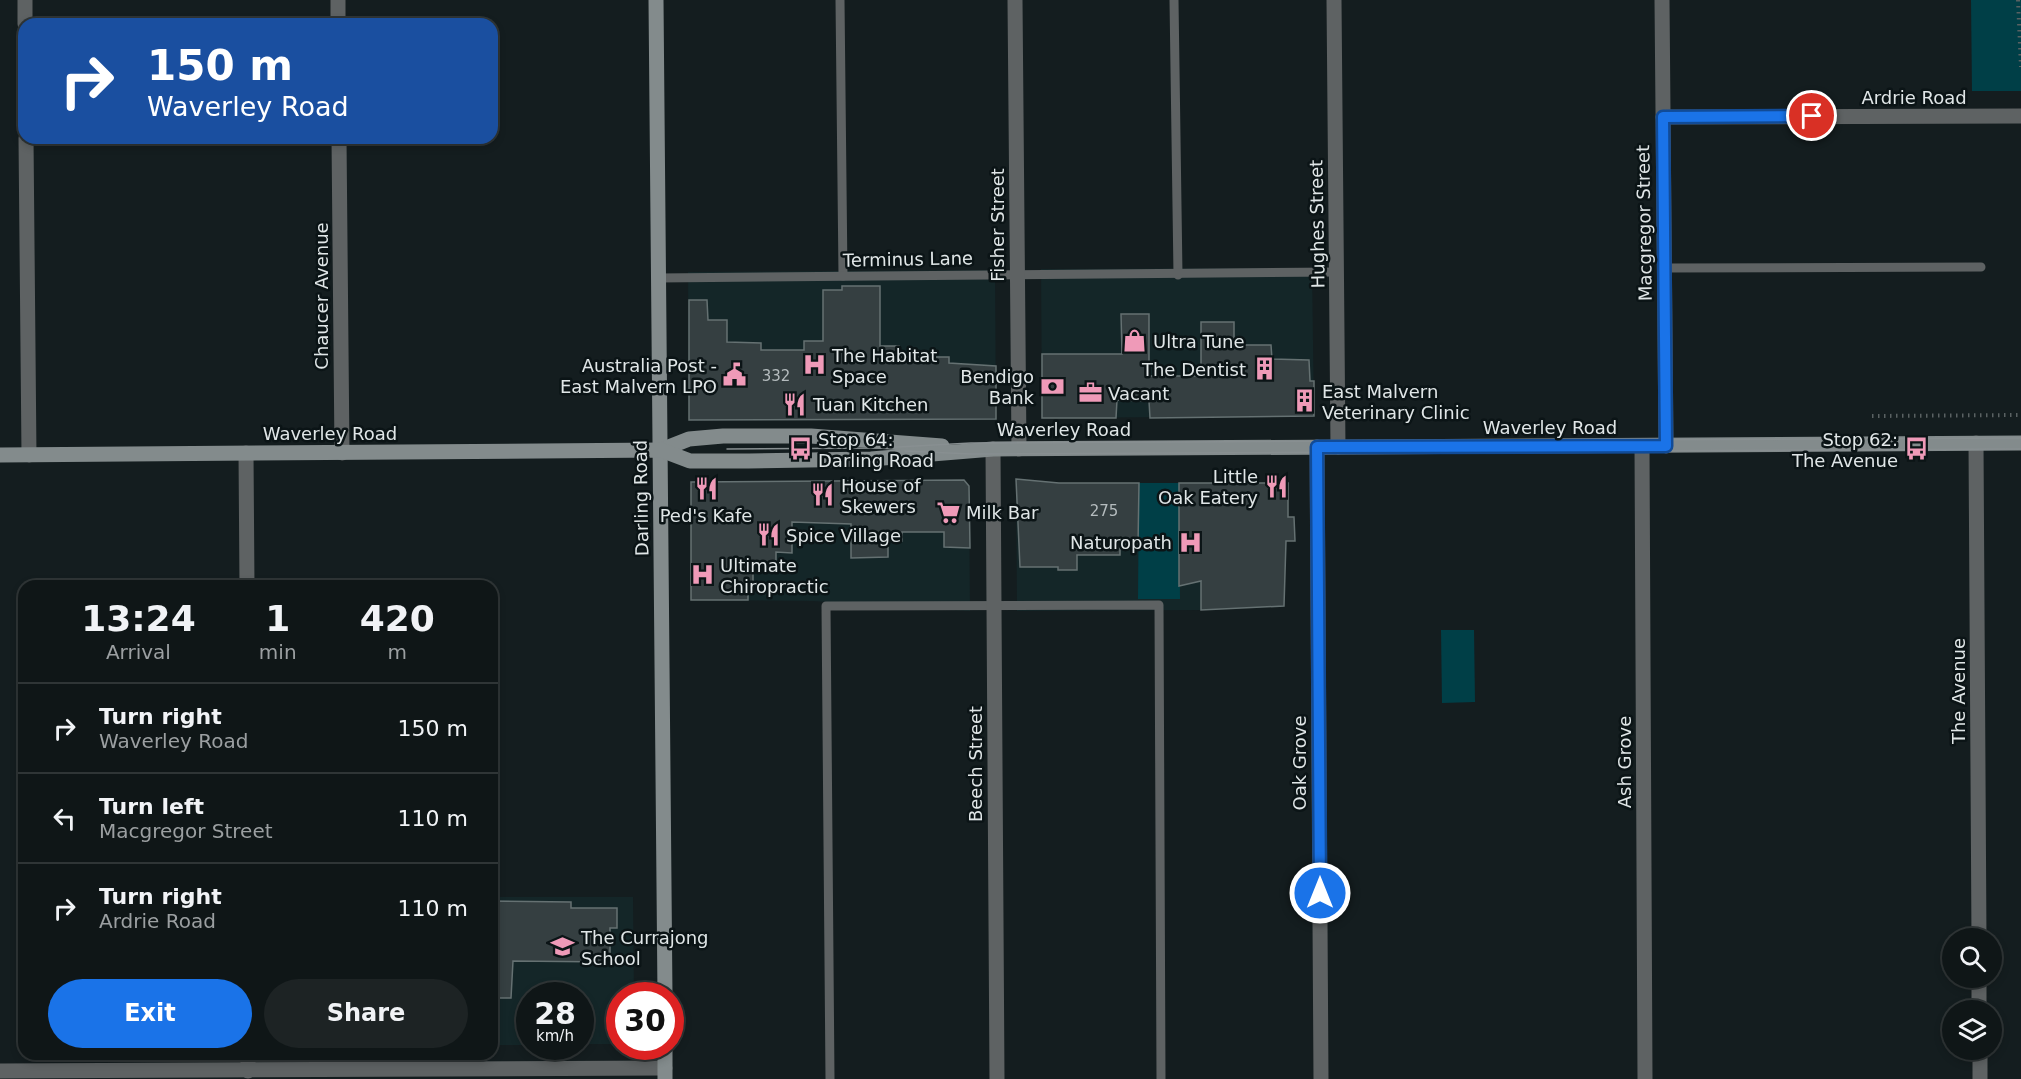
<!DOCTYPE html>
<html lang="en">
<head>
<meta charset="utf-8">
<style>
  body { margin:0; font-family:"DejaVu Sans",sans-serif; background:#1d2324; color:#f1f3f6; height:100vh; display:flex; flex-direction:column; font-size:22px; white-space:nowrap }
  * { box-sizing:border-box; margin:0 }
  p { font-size:20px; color:#9b9fa1 }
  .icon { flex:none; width:33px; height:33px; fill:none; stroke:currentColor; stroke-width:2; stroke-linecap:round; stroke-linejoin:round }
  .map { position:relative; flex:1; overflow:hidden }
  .sheet { position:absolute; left:18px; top:580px; width:480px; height:480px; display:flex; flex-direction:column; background:#0f1617; border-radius:18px; box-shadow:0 3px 9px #0003,0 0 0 2px #2f3536 }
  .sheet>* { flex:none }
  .hud { position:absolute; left:18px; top:18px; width:480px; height:126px; border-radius:18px; box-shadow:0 3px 9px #0003,0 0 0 2px #2f3536; background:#1a4fa0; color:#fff; overflow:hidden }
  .controls { position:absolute; left:1942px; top:928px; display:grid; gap:12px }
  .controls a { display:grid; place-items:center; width:60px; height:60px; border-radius:50%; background:#0f1617; box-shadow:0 3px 9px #0003,0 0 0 2px #2f3536; font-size:30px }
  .speed { position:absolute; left:516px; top:982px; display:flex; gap:12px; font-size:30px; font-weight:700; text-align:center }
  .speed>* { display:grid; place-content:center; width:78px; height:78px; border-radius:50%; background:#0f1617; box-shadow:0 3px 9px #0003,0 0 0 2px #2f3536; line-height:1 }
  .speed small { font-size:15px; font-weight:400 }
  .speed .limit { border:9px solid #d22; background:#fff; color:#111 }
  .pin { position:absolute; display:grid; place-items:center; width:51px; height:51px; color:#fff; margin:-26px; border:3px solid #fff; border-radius:50%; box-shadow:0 2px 6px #0007 }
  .me { position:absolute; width:66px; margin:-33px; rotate:0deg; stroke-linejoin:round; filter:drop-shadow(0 0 4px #0008) }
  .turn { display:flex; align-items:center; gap:21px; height:126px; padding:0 30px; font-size:27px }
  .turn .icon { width:78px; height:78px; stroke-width:2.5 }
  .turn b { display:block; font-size:42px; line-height:51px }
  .eta { display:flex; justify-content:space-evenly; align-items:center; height:102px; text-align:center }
  .eta b { font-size:36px; font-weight:800; line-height:42px }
  .button { display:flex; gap:12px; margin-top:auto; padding:12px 30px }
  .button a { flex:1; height:69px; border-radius:36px; background:#1a73e8; color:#fff; font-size:24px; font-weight:800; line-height:69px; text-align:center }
  .button a+a { background:#1d2324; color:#f1f3f6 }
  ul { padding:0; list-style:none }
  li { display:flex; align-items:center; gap:18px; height:90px; padding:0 30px; border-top:2px solid #2f3536 }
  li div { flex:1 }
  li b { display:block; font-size:22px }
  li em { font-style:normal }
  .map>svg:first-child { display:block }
</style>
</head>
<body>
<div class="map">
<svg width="2021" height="1079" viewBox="0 0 2021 1079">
  <rect width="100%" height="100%" fill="#141d1f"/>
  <g fill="#142628">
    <polygon points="1312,268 1314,416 1042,418 1041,269"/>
    <polygon points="995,270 996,419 689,420 688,272"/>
    <polygon points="1016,479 1059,483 1288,483 1201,571 1201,610 1017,611"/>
    <polygon points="964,480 969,486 970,611 813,601 691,600 691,482"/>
    <polygon points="492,897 633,897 634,996 620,996 619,1044 581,1044 580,996 530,996 529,1045 492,1045"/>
  </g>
  <g fill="#003f47">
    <polygon points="1971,0 2021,0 2021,91 1972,91"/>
    <polygon points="1139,483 1179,483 1180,599 1138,599"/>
    <polygon points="1441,630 1474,630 1475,702 1442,703"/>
  </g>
  <g fill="#353f41" stroke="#657172" stroke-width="1.5">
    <polygon points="842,286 880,286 880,346 899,346 899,357 949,357 949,363 996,366 996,419 689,420 689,300 707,300 708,320 727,320 727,342 761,343 761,350 804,350 804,341 823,341 823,290 842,290"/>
    <polygon points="1121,314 1149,314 1149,376 1201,376 1201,322 1234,322 1234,345 1271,345 1272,359 1309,360 1310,381 1314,381 1314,416 1150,418 1149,401 1117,400 1116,418 1042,418 1042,354 1122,354"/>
    <polygon points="1016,479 1059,483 1139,483 1138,546 1120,545 1120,555 1077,555 1077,570 1058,570 1058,567 1020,567"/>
    <polygon points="964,480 969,486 970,548 944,547 944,532 902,532 902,541 888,541 888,557 851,558 851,524 792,522 792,553 776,552 776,566 753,565 753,587 748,587 748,600 691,600 691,482"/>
    <polygon points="1179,483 1288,483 1288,517 1294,517 1295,541 1286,541 1284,606 1201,610 1201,581 1179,586"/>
    <polygon points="492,901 571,902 571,908 617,908 617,928 610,928 610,962 513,961 511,998 492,998"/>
  </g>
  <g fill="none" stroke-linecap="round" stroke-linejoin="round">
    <g stroke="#596162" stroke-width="4" stroke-dasharray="1.5 4.5" stroke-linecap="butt">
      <polyline points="2018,0 2021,67"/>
      <polyline points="1872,416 2021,415"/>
    </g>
    <g stroke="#5e6263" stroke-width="9">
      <polyline points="840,0 843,276"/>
      <polyline points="1174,0 1178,275"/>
      <polyline points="1664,268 1981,267"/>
      <polyline points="658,278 1337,272"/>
      <polyline points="830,1079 826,606 1159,605 1161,1079"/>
    </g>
    <g stroke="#5e6263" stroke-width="15">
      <polyline points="25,0 25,24"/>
      <polyline points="338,0 338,24"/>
      <polyline points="1015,0 1019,449"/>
      <polyline points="1334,0 1338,447"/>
      <polyline points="1662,0 1666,446"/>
      <polyline points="1663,117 2021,116"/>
      <polyline points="26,138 29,455"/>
      <polyline points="339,138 342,453"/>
      <polyline points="1976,443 1979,939"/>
      <polyline points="1642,446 1645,1079"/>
      <polyline points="1317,447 1321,1079"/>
      <polyline points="993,449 997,1079"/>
      <polyline points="246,453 247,586"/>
      <polyline points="1979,978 1979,1011"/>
      <polyline points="1980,1050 1980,1079"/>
      <polyline points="248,1054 248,1071"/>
      <polyline points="0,1071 665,1068"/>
    </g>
    <g stroke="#838b8c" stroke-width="15">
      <polyline points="656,0 665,996"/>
      <polyline points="661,450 689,439 723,436 811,436 942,446"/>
      <polyline points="0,455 661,450 690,461 749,461 871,459 993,449 2021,443"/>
      <polyline points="665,1047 665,1079"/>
    </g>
    <g stroke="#888f91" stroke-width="1.5">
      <polyline points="727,449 879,448 971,443 2021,438"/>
      <polyline points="905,451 971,454 2021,449"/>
    </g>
  </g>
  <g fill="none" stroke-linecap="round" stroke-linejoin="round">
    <defs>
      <polyline id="route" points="1320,893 1317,447 1666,446 1663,117 1812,116"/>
    </defs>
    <use href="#route" stroke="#114b97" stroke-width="15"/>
    <use href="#route" stroke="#1a73e8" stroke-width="10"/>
  </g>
  <defs>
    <symbol id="shop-bare" viewBox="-9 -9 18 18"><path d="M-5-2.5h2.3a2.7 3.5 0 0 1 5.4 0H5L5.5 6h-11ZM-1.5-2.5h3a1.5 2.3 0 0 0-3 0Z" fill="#ef9ab8" stroke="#0b1416" stroke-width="2.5" paint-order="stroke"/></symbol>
    <symbol id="hospital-bare" viewBox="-9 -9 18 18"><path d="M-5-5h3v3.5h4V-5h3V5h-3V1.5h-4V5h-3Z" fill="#ef9ab8" stroke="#0b1416" stroke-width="2.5" paint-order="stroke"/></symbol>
    <symbol id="building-bare" viewBox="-9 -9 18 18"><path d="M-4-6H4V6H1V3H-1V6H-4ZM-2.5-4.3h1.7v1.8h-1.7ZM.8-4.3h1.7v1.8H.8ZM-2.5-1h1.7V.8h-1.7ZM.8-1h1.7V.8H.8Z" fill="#ef9ab8" stroke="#0b1416" stroke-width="2.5" paint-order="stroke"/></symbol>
    <symbol id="civic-bare" viewBox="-9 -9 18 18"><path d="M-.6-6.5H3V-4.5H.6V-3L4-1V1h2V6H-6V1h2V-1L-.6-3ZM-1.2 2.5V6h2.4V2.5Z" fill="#ef9ab8" stroke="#0b1416" stroke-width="2.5" paint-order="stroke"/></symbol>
    <symbol id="bank-bare" viewBox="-9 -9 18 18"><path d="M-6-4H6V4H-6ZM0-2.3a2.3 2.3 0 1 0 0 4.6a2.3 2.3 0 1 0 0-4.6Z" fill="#ef9ab8" stroke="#0b1416" stroke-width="2.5" paint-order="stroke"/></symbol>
    <symbol id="office-bare" viewBox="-9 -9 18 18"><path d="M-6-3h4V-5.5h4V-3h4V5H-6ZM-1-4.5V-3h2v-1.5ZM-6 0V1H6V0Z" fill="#ef9ab8" stroke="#0b1416" stroke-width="2.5" paint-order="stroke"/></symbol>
    <symbol id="restaurant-bare" viewBox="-9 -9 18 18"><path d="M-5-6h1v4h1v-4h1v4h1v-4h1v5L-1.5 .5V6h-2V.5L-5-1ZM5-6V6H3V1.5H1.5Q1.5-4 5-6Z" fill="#ef9ab8" stroke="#0b1416" stroke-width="2.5" paint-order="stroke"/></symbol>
    <symbol id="bus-bare" viewBox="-9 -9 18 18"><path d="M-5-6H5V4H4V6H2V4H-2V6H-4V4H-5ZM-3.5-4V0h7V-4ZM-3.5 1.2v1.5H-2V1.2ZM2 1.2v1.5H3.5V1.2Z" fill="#ef9ab8" stroke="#0b1416" stroke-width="2.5" paint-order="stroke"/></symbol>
    <symbol id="supermarket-bare" viewBox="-9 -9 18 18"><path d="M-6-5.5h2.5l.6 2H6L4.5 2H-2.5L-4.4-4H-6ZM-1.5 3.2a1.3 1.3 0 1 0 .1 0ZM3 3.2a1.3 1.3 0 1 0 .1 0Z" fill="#ef9ab8" stroke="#0b1416" stroke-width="2.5" paint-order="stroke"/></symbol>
    <symbol id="school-bare" viewBox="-9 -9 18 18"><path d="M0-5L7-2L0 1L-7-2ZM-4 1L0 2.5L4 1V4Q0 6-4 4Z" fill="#ef9ab8" stroke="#0b1416" stroke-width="2.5" paint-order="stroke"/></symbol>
  </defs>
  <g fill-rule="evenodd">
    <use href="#shop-bare" x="1118" y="324" width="33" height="33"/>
    <use href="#hospital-bare" x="798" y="348" width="33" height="33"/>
    <use href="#building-bare" x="1248" y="352" width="33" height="33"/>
    <use href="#civic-bare" x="718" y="358" width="33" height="33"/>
    <use href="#bank-bare" x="1036" y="370" width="33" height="33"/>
    <use href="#office-bare" x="1074" y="376" width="33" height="33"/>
    <use href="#building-bare" x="1288" y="384" width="33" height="33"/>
    <use href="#restaurant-bare" x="778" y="388" width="33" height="33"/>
    <use href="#bus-bare" x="784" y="432" width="33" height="33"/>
    <use href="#bus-bare" x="1900" y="432" width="33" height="33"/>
    <use href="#restaurant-bare" x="1260" y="470" width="33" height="33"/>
    <use href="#restaurant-bare" x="690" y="472" width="33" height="33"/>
    <use href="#restaurant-bare" x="806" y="478" width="33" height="33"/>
    <use href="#supermarket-bare" x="932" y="496" width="33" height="33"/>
    <use href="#restaurant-bare" x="752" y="518" width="33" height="33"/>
    <use href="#hospital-bare" x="1174" y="526" width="33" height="33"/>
    <use href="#hospital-bare" x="686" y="558" width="33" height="33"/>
    <use href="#school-bare" x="546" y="930" width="33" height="33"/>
  </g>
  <g text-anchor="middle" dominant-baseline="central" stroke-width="5" stroke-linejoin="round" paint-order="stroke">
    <g font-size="15" fill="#b5bcbe">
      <text x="776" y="376">332</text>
      <text x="1104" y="511">275</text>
    </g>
    <g font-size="18" fill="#e0e6e7" stroke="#0b1416">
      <text x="1914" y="97">Ardrie Road</text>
      <text transform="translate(1644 223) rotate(-91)">Macgregor Street</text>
      <text transform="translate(1317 224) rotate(-91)">Hughes Street</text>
      <text transform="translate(997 225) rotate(-90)">Fisher Street</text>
      <text transform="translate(908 259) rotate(-1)">Terminus Lane</text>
      <text transform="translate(321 296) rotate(-90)">Chaucer Avenue</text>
      <text x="1550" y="427">Waverley Road</text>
      <text x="1064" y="429">Waverley Road</text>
      <text x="330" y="433">Waverley Road</text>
      <text transform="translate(641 498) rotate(-91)">Darling Road</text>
      <text transform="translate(1958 691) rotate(-90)">The Avenue</text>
      <text transform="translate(1624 762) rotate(-90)">Ash Grove</text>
      <text transform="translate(1299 763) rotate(-90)">Oak Grove</text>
      <text transform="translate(975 764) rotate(-90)">Beech Street</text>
    </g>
    <g font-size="18" fill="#e0e6e7" stroke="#0b1416" text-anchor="start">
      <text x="1153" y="341">Ultra Tune</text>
      <text x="832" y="355">The Habitat<tspan x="832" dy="21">Space</tspan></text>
      <text x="717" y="365" text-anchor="end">Australia Post -<tspan x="717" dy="21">East Malvern LPO</tspan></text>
      <text x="1246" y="369" text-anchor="end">The Dentist</text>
      <text x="1034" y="376" text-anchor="end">Bendigo<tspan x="1034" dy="21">Bank</tspan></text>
      <text x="1322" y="391">East Malvern<tspan x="1322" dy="21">Veterinary Clinic</tspan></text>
      <text x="1108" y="393">Vacant</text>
      <text x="813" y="404">Tuan Kitchen</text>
      <text x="818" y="439">Stop 64:<tspan x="818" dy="21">Darling Road</tspan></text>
      <text x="1898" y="439" text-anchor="end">Stop 62:<tspan x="1898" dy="21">The Avenue</tspan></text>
      <text x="1258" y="476" text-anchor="end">Little<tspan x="1258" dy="21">Oak Eatery</tspan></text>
      <text x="841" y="485">House of<tspan x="841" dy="21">Skewers</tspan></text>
      <text x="966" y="512">Milk Bar</text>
      <text x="706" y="515" text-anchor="middle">Ped's Kafe</text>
      <text x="786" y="535">Spice Village</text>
      <text x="1172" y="542" text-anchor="end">Naturopath</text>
      <text x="720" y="565">Ultimate<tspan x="720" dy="21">Chiropractic</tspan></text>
      <text x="581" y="937">The Currajong<tspan x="581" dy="21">School</tspan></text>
    </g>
  </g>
</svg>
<div class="controls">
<a><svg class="icon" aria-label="search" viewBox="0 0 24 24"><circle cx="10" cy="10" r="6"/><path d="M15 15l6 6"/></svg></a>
<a><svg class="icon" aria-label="layers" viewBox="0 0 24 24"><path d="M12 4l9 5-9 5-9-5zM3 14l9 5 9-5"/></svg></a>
</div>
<div class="speed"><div>28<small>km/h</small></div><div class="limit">30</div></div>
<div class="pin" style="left:1812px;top:116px;background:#d93025"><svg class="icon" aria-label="arrive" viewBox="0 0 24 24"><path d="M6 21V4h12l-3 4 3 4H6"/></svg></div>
<svg class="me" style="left:1320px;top:893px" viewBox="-20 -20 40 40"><circle r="17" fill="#1a73e8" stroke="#fff" stroke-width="3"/><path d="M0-11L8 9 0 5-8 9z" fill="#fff"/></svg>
<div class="hud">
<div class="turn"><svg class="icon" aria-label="right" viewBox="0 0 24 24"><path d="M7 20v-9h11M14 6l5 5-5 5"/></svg><div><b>150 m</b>Waverley Road</div></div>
</div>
<section class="sheet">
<div class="eta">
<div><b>13:24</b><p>Arrival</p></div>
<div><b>1</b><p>min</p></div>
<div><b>420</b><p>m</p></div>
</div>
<ul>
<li><svg class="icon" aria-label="right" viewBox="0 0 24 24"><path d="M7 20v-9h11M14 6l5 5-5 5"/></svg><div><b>Turn right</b><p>Waverley Road</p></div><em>150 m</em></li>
<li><svg class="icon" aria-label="left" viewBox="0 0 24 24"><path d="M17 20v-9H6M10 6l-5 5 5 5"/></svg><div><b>Turn left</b><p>Macgregor Street</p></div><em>110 m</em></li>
<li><svg class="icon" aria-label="right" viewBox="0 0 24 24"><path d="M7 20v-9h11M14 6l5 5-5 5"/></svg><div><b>Turn right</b><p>Ardrie Road</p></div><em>110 m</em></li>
</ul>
<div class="button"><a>Exit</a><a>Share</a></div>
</section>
</div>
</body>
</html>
